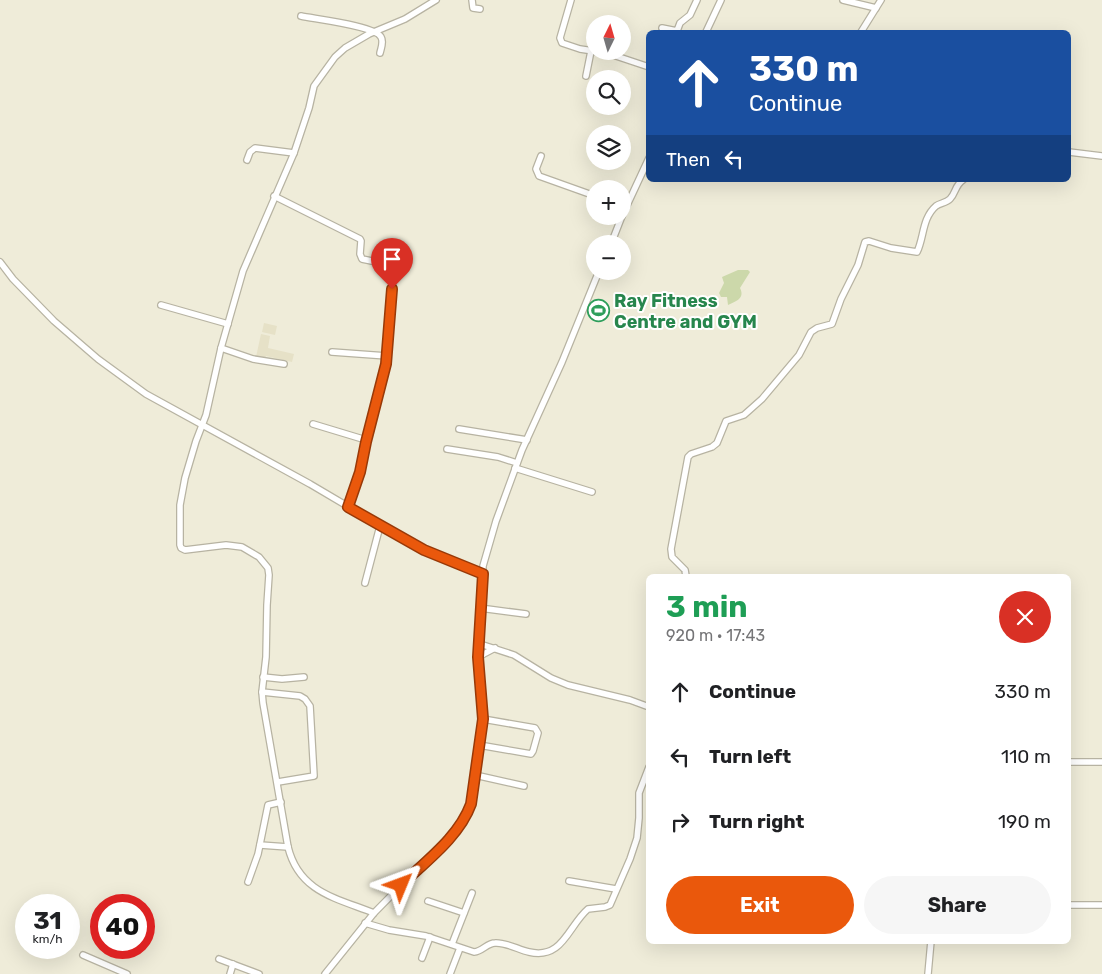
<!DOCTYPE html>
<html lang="en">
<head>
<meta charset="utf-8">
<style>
  body { margin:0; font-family:Rubik,sans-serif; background:#f6f6f6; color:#202124; height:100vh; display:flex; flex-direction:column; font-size:19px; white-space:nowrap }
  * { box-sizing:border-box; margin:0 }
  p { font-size:16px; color:#757577 }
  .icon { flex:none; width:28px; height:28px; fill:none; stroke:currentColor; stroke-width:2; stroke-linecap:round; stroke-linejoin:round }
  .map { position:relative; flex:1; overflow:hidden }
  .panel { position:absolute; left:646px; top:574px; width:425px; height:370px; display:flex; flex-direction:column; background:#fff; border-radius:8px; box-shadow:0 5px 20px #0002 }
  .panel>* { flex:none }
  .hud { position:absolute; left:646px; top:30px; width:425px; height:152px; border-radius:8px; box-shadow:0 5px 20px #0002; background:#1a4fa0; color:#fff; overflow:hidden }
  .needle { width:32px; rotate:5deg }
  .tools { position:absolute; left:586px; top:15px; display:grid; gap:10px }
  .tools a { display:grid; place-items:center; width:45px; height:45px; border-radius:50%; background:#fff; box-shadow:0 5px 20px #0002; font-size:25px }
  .speed { position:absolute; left:15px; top:894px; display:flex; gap:10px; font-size:25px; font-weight:700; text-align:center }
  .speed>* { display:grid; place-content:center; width:65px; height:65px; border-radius:50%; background:#fff; box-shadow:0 5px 20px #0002; line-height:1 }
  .speed small { font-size:12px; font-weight:400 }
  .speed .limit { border:8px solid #d22; background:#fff; color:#111 }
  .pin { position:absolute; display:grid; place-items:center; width:42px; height:42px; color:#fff; margin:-51px -21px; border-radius:50% 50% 50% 0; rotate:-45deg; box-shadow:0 0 5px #0007 }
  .pin .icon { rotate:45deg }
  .me { position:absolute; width:55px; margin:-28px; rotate:46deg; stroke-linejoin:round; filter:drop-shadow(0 0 4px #0008) }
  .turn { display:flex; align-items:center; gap:18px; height:105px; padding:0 20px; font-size:22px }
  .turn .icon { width:65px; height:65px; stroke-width:2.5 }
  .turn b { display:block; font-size:35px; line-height:42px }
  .then { display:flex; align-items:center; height:48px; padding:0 20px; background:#0003; gap:10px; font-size:19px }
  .round { display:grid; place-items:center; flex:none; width:52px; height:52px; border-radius:26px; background:#f6f6f6 }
  .summary { display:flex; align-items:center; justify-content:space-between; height:85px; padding:0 20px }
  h1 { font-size:30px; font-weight:700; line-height:38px; color:#1e9e55 }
  .primary-button { display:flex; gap:10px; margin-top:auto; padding:10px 20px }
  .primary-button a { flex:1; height:58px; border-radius:30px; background:#ea580c; color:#fff; font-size:20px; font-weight:700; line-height:58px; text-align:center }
  .primary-button a+a { background:#f6f6f6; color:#202124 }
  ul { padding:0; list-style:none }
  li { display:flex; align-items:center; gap:15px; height:65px; padding:0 20px }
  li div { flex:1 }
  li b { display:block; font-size:19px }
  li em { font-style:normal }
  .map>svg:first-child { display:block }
</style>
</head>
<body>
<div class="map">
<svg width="1102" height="974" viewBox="0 0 1102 974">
  <rect width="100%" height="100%" fill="#efecd9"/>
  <g fill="#e6e1c7">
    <polygon points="264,323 277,326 275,335 262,332"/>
    <polygon points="261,334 270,336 268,348 294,354 292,362 266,356 265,359 256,357"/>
  </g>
  <path fill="#ccd8aa" d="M738,270h10l2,2 -10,16c5,10 -3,13 -12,17l-1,-8h-6l-2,-4 5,-10 -2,-6z"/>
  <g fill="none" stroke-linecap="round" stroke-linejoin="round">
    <defs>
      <g id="minor">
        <polyline points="472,0 473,8 480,9"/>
        <polyline points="571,0 560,38 562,43 580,49 607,53 649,67"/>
        <polyline points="843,0 876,8"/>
        <path d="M301,16c14,3 75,10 80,21 3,5 0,11 -1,16"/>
        <polyline points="662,28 677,31 680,23 690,15 697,0"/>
        <polyline points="706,32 721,0"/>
        <polyline points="861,32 881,0"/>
        <polyline points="586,76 591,51"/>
        <polyline points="1069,152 1102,156"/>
        <polyline points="541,156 536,169 539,176 595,196"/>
        <polyline points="247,160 250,152 255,148 294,153"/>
        <polyline points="274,196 360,239 361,241 360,254 362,259 391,265 395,269 390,299 386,364 366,442 360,473 348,507"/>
        <polyline points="622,216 649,158"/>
        <polyline points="611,244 622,216"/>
        <polyline points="0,262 13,279 54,321 98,359 146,394 310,484 398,536 424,549 483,574"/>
        <polyline points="161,305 228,324"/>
        <polyline points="221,348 253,359 284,364"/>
        <polyline points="332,352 387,356"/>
        <polyline points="313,424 366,440"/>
        <polyline points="459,429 527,440"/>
        <polyline points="447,449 498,457 517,463"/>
        <polyline points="515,468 592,492"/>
        <path d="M686,576l-1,-6 -13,-13 -1,-8 17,-92 3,-3 21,-7 5,-4 9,-22 18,-6 18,-16 37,-44 12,-23 6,-4 15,-4 9,-25 17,-34 7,-23 4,-1 22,7 26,4c7,-14 5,-34 19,-46 4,-3 10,-3 14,-7 6,-6 5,-14 13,-19"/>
        <polyline points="365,583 380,526"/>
        <polyline points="480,608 526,614"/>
        <polyline points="480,644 483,566 496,521 522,450 562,362 599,271"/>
        <polyline points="478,657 495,648"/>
        <polyline points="263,677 282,679 304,677"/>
        <polyline points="262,692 300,696 305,699 310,706 314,776 278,782"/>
        <polyline points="479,745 531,754 533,751 538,733 535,728 483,719"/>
        <polyline points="1069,762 1102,762"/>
        <polyline points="475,775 524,786"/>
        <polyline points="260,845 288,847"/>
        <polyline points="569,881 616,889"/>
        <polyline points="248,882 258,854 268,805 281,802"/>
        <polyline points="428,901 464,913"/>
        <polyline points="1069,905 1102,905"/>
        <path d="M374,913c-38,-15 -75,-21 -86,-66l-25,-144 -1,-11 4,-35 1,-52 2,-30 -1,-7 -9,-11 -17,-10 -16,-2 -41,5 -4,-2 -1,-3v-40l5,-27 11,-37 10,-26 15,-67 22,-77 51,-118 15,-45 5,-22 21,-29 10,-9 24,-14 36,-15 31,-19"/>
        <path d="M365,923l24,7 37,6 48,16c9,-1 13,-9 21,-9 11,-1 24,7 34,9 34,8 39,-26 59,-43l17,-2 5,-2 20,-46 7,-21 2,-20v-25l10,-26"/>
        <polyline points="452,944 472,893"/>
        <polyline points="83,955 127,974"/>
        <polyline points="422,958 430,937"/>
        <polyline points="219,959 259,974"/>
        <polyline points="230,974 233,964"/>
        <polyline points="325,974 374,913 451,835 467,815 471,804 476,770 483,719 478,657 480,644 514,655 551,678 568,685 630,700 649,707"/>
        <polyline points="450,974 460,948"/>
        <polyline points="928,974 931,941"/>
      </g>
    </defs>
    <use href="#minor" stroke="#b7b3a2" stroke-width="8"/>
    <use href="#minor" stroke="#fff" stroke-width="5.5"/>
  </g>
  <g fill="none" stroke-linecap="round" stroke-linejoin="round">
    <defs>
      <path id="route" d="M392,289l-6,75 -20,78 -6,30 -12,35 76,43 59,24 -5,83 5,62 -12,85c-12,33 -45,57 -70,81"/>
    </defs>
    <use href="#route" stroke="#983908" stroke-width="12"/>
    <use href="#route" stroke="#ea580c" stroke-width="9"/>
  </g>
  <defs>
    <symbol id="stadium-ring" viewBox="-11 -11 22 22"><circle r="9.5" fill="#fff" stroke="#2e9e5b" stroke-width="1.5"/><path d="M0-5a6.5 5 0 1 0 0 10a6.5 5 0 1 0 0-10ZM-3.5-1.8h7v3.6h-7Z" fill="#2e9e5b"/></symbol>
  </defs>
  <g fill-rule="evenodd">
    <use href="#stadium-ring" x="586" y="298" width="25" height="25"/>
  </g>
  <g text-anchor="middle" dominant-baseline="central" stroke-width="4" stroke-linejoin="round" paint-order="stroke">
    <g font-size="18" font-weight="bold" fill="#27864d" stroke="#fff" text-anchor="start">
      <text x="614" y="301">Ray Fitness<tspan x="614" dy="21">Centre and GYM</tspan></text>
    </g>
  </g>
</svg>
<div class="tools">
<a><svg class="needle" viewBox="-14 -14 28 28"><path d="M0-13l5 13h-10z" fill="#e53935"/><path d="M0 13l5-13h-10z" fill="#757577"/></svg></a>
<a><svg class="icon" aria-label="search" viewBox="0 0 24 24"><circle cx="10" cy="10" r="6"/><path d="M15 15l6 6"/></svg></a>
<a><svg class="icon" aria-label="layers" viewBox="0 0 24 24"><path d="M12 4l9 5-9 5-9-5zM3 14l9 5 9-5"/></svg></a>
<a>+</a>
<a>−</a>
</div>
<div class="speed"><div>31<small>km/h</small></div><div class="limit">40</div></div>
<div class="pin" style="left:392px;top:289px;background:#d93025"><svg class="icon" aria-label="arrive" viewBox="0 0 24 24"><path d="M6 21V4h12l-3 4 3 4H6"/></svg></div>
<svg class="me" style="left:401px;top:885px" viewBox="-20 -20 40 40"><path d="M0-17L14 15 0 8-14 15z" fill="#ea580c" stroke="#fff" stroke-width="4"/></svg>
<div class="hud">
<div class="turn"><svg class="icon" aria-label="ahead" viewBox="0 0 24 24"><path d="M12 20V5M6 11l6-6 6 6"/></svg><div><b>330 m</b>Continue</div></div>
<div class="then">Then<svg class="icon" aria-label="left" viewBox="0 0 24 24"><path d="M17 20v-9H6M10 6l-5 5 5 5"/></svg></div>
</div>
<section class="panel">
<div class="summary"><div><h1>3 min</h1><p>920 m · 17:43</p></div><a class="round" style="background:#d93025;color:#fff"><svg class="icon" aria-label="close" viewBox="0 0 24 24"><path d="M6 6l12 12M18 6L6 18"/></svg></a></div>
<ul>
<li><svg class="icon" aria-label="ahead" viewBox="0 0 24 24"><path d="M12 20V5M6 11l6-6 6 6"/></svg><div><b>Continue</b></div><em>330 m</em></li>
<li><svg class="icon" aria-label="left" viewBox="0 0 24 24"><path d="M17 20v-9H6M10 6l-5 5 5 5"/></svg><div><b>Turn left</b></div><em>110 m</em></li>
<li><svg class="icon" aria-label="right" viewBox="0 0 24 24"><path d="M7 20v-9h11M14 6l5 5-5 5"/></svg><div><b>Turn right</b></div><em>190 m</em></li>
</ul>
<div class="primary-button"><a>Exit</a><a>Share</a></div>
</section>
</div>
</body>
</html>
